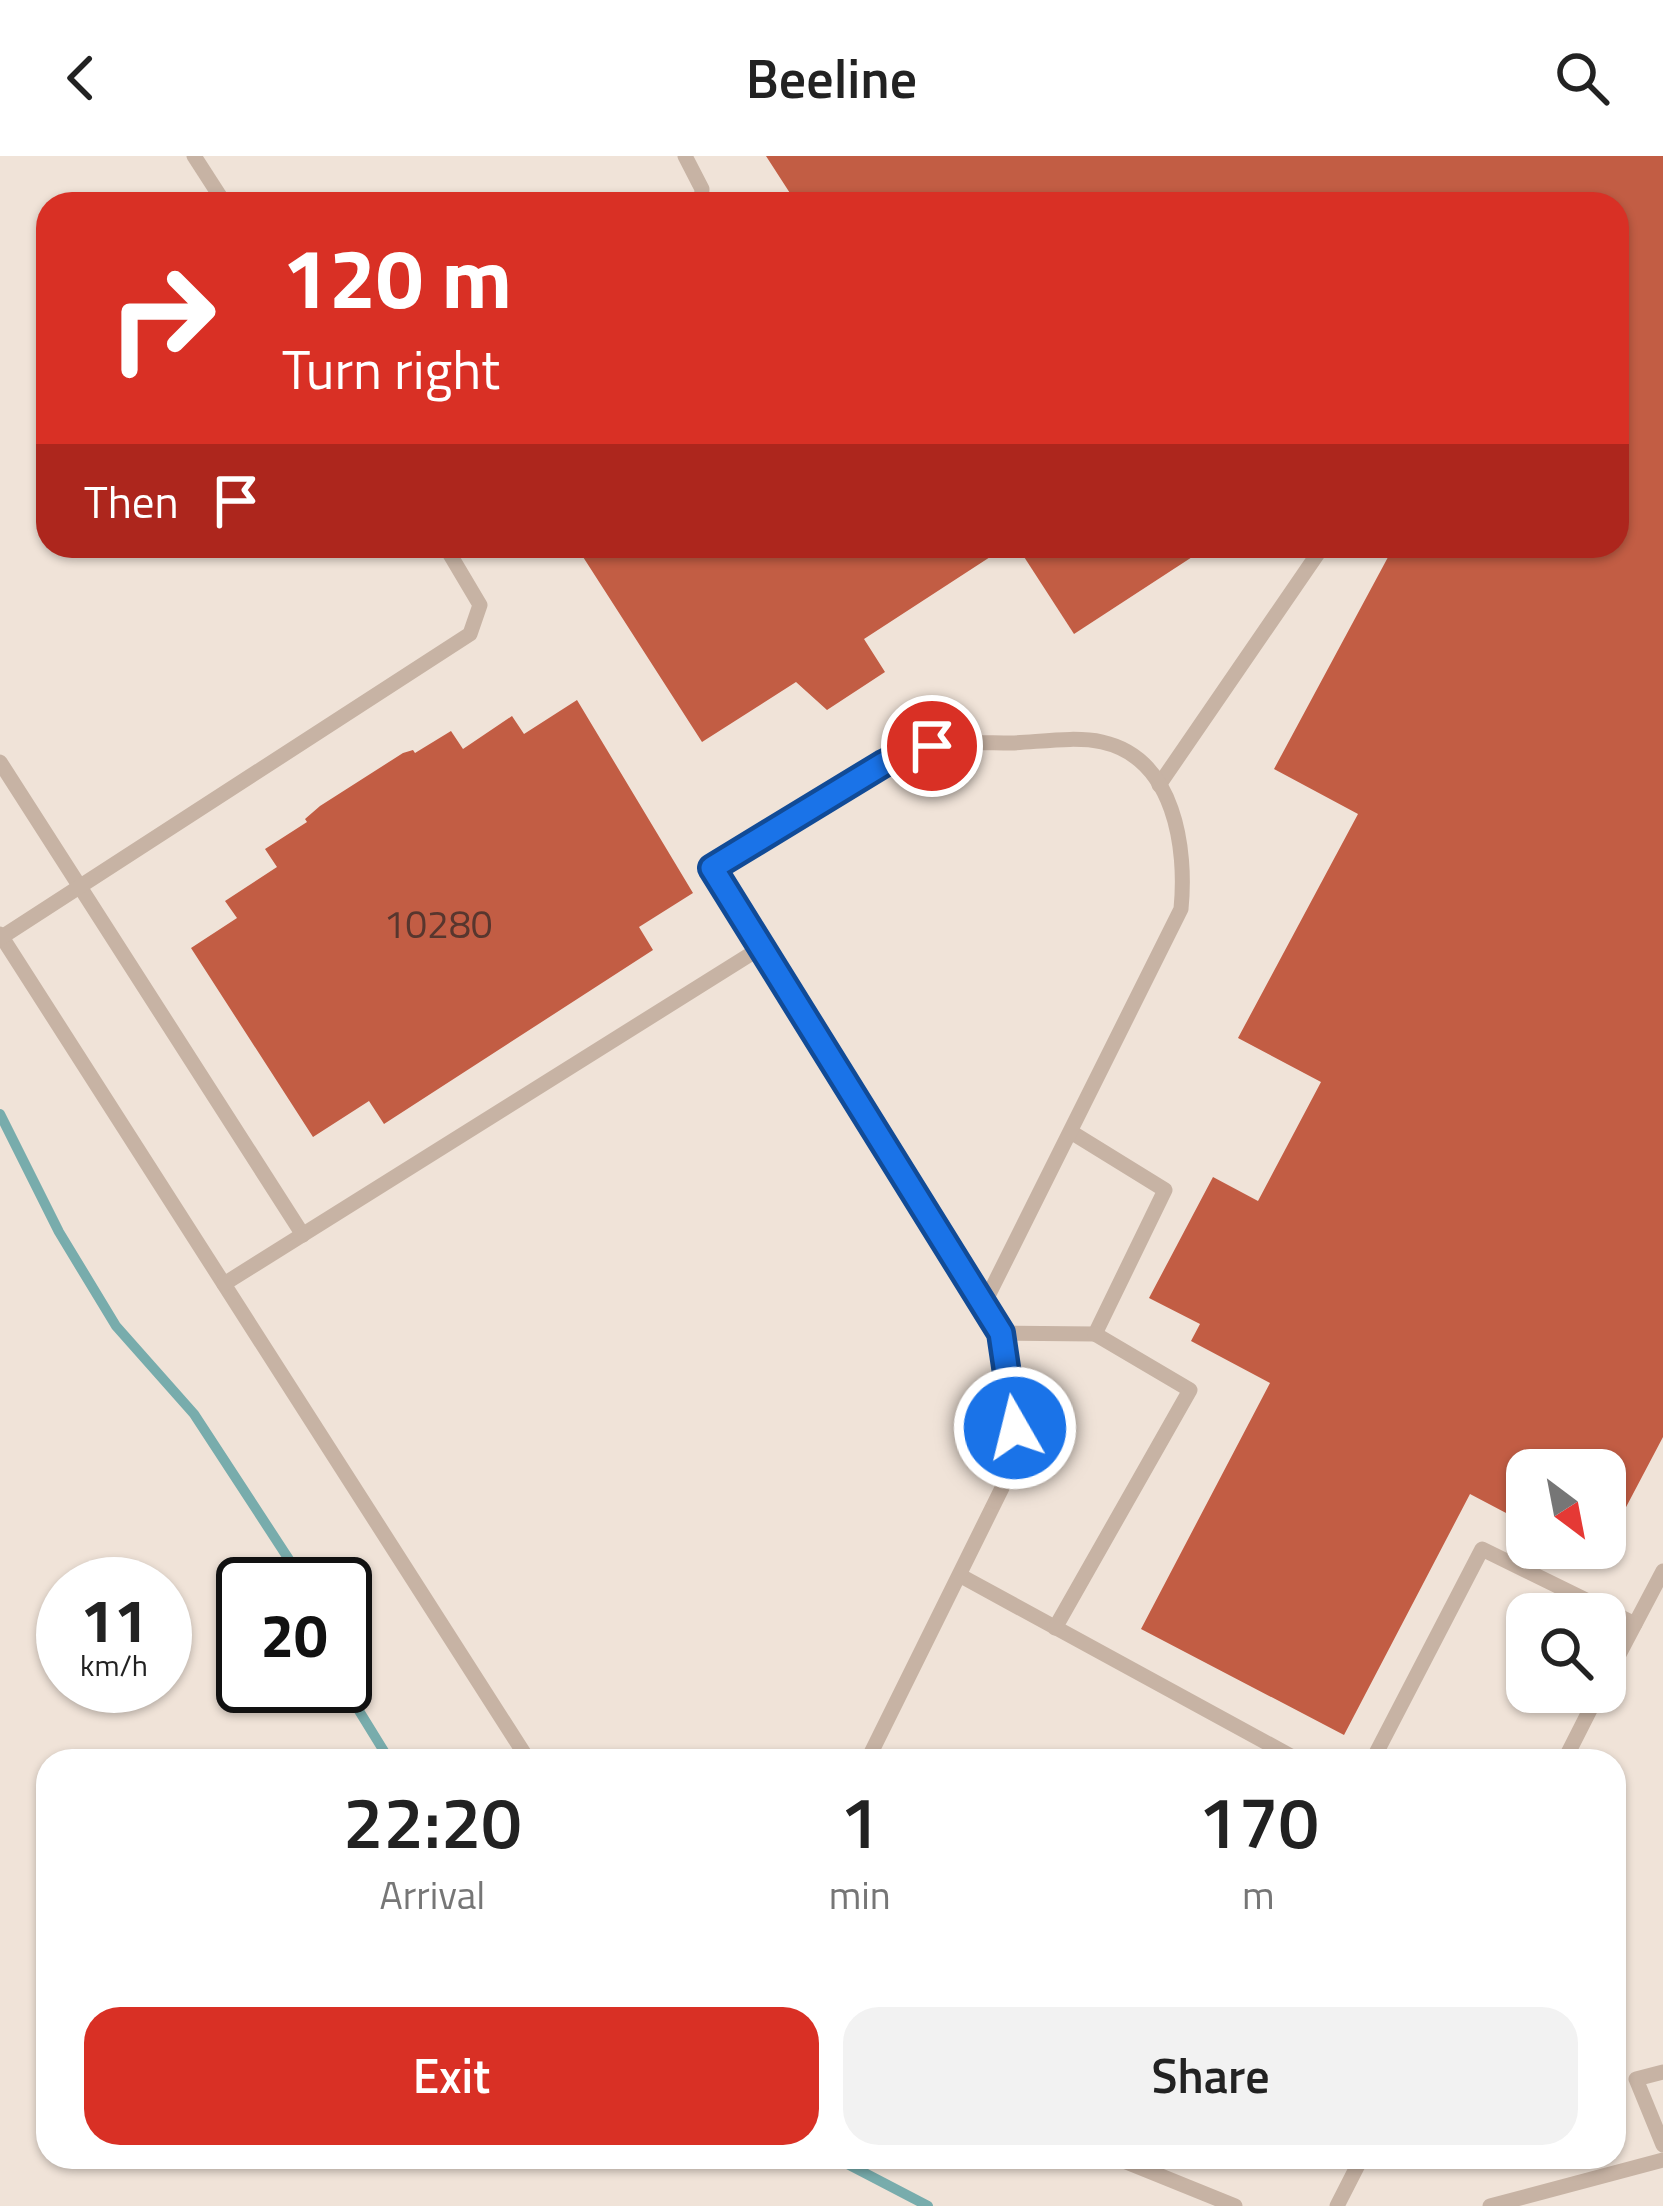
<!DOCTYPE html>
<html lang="en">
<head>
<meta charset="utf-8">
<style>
  body { margin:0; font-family:"Titillium Web",sans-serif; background:#f2f2f2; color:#222; height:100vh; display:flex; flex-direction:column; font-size:45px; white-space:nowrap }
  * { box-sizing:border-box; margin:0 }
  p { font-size:39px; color:#767676 }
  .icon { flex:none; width:66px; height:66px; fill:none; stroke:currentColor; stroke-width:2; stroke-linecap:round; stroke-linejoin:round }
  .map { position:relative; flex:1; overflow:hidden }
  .drawer { position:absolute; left:36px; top:1593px; width:1590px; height:420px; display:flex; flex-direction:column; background:#fff; border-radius:36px; box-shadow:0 3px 9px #0004 }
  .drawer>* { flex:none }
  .banner { position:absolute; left:36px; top:36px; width:1593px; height:366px; border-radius:36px; box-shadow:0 3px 9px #0004; background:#d93025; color:#fff; overflow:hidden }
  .needle { width:78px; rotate:148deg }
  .buttons { position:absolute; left:1506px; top:1293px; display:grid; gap:24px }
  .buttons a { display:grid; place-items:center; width:120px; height:120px; border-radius:24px; background:#fff; box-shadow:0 3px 9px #0004; font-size:60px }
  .speed { position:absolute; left:36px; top:1401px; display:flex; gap:24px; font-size:60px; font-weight:700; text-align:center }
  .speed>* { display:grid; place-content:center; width:156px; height:156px; border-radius:50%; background:#fff; box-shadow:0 3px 9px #0004; line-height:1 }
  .speed small { font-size:30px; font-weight:400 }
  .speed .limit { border:6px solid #111; border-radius:18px; background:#fff; color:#111 }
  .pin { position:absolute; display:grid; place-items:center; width:102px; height:102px; color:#fff; margin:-51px; border:6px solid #fff; border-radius:50%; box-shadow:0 3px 12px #0007 }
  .me { position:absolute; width:132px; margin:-66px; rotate:352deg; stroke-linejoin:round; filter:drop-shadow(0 0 9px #0008) }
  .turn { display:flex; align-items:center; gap:42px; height:252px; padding:0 48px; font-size:54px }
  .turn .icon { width:156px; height:156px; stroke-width:2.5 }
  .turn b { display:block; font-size:84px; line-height:102px }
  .then { display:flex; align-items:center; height:114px; padding:0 48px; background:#0003; gap:24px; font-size:45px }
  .eta { display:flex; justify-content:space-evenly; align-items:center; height:204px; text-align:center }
  .eta b { font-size:72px; font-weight:600; line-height:84px }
  .button { display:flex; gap:24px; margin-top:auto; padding:24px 48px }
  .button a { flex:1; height:138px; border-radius:36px; background:#d93025; color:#fff; font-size:48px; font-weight:600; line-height:138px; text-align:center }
  .button a+a { background:#f2f2f2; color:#222 }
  header { display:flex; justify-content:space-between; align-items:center; height:156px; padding:0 48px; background:#fff; font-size:54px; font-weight:600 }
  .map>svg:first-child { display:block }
</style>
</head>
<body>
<header><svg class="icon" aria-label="back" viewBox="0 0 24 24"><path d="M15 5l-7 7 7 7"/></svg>Beeline<svg class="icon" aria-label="search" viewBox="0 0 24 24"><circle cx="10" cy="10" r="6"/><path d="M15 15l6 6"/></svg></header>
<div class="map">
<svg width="1663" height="2050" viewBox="0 0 1663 2050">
  <rect width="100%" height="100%" fill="#f0e3d8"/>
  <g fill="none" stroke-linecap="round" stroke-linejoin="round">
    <g stroke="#78acac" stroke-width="10">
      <polyline points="0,958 59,1076 116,1170 194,1258 305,1428"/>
      <polyline points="345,1493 353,1545 390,1605"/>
      <polyline points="834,2001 928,2050"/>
    </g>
  </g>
  <g fill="#c25d44">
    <polygon points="766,0 1663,0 1663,1281 1605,1391 1605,1314 1527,1314 1527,1368 1470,1338 1344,1579 1141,1473 1270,1227 1191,1185 1200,1168 1149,1142 1213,1021 1258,1045 1321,926 1238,882 1358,658 1274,613 1394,390 1617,390 1617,48 797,48"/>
    <polygon points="576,390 1007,390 864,483 885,516 827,554 796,526 702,586"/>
    <polygon points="1017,390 1209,390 1074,478"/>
    <polygon points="577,544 693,737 639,771 653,794 384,968 369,945 313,981 191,792 237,762 225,745 277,711 265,693 307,666 305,663 320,650 403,597 413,594 415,597 451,575 463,593 512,560 524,578"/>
    <polygon points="1574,1392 1605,1392 1598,1405"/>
  </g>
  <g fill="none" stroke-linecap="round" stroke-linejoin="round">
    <g stroke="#c7b3a4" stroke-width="15">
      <polyline points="194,0 225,48"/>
      <polyline points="685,0 702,33 701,48"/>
      <polyline points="0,606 303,1079"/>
      <polyline points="1159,629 1323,390"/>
      <polyline points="0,778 529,1605"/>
      <polyline points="2,781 470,478 480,449 445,390"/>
      <polyline points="224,1128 762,791"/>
      <polyline points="1001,1177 1095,1178 1165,1034 1071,976"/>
      <polyline points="961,1420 1300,1605"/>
      <polyline points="1055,1472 1190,1234 1095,1178"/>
      <polyline points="1605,1525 1663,1415"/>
      <path d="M867,1605l135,-273 13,-60 -14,-95 -288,-465c41,-26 83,-51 125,-77 23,-14 47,-31 72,-40 31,-11 68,-8 101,-8 28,-1 64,-7 91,-1 73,16 85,107 79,167l-197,395"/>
      <polyline points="1372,1605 1482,1393 1635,1468"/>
      <polyline points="1564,1605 1599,1536"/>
      <polyline points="1663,1916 1636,1923 1663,1989"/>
      <polyline points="1114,2001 1235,2050"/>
      <polyline points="1337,2050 1362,2001"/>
      <polyline points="1490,2050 1663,2004"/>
    </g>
  </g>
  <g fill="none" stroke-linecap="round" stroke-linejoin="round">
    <defs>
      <polyline id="route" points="932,590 910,595 883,608 712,712 1001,1177 1015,1272"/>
    </defs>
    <use href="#route" stroke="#114b97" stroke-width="30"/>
    <use href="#route" stroke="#1a73e8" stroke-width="21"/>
  </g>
  <g text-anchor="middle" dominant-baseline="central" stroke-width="12" stroke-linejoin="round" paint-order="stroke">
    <g font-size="39" fill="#57362e">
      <text x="438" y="767">10280</text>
    </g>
  </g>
</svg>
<div class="buttons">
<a><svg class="needle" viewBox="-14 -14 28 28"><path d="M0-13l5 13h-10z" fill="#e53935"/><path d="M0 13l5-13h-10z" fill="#767676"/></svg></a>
<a><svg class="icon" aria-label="search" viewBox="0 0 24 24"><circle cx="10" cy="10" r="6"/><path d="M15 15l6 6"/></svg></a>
</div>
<div class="speed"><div>11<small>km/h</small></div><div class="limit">20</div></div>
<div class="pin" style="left:932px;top:590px;background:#d93025"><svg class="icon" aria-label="arrive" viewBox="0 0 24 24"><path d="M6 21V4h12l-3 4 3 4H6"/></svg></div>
<svg class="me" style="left:1015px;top:1272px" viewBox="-20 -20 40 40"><circle r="17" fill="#1a73e8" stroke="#fff" stroke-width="3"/><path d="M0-11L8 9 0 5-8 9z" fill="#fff"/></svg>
<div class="banner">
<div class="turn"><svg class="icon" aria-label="right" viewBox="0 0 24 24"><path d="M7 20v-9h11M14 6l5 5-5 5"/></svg><div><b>120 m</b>Turn right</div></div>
<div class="then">Then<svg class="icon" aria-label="arrive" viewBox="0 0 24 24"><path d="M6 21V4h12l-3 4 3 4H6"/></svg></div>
</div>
<section class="drawer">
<div class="eta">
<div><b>22:20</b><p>Arrival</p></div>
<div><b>1</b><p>min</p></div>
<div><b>170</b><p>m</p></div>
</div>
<div class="button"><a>Exit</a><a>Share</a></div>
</section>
</div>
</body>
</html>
